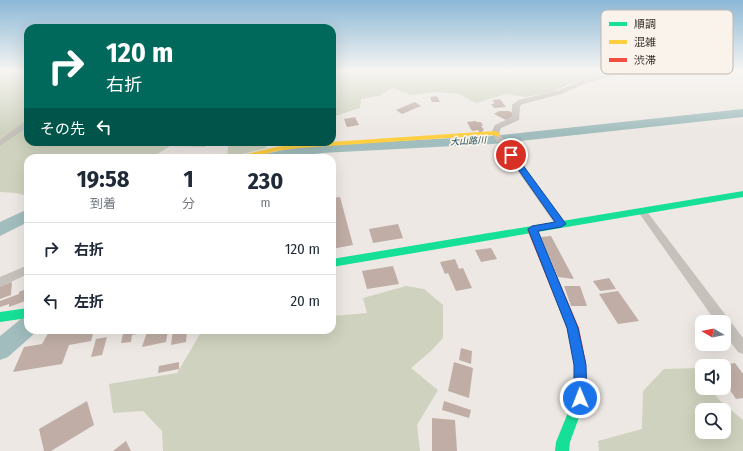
<!DOCTYPE html>
<html lang="ja">
<head>
<meta charset="utf-8">
<style>
  body { margin:0; font-family:"Fira Sans Condensed","Noto Sans JP",sans-serif; background:#f6f6f7; color:#1f2937; height:100vh; display:flex; flex-direction:column; font-size:15px; white-space:nowrap }
  * { box-sizing:border-box; margin:0 }
  p { font-size:13px; color:#747a83 }
  .icon { flex:none; width:22px; height:22px; fill:none; stroke:currentColor; stroke-width:2; stroke-linecap:round; stroke-linejoin:round }
  .map { position:relative; flex:1; overflow:hidden }
  .sheet { position:absolute; left:24px; top:154px; width:312px; height:180px; display:flex; flex-direction:column; background:#fff; border-radius:12px; box-shadow:0 4px 16px #0002 }
  .sheet>* { flex:none }
  .guide { position:absolute; left:24px; top:24px; width:312px; height:122px; border-radius:12px; box-shadow:0 4px 16px #0002; background:#00695c; color:#fff; overflow:hidden }
  .needle { width:26px; rotate:280deg }
  .tools { position:absolute; left:695px; top:315px; display:grid; gap:8px }
  .tools a { display:grid; place-items:center; width:36px; height:36px; border-radius:8px; background:#fff; box-shadow:0 4px 16px #0002; font-size:20px }
  .pin { position:absolute; display:grid; place-items:center; width:34px; height:34px; color:#fff; margin:-17px; border:2px solid #fff; border-radius:50%; box-shadow:0 1px 4px #0007 }
  .me { position:absolute; width:44px; margin:-22px; rotate:359deg; stroke-linejoin:round; filter:drop-shadow(0 0 3px #0008) }
  .turn { display:flex; align-items:center; gap:14px; height:84px; padding:0 16px; font-size:18px }
  .turn .icon { width:52px; height:52px; stroke-width:2.5 }
  .turn b { display:block; font-size:28px; line-height:34px }
  .then { display:flex; align-items:center; height:38px; padding:0 16px; background:#0003; gap:8px; font-size:15px }
  .eta { display:flex; justify-content:space-evenly; align-items:center; height:68px; text-align:center }
  .eta b { font-size:24px; font-weight:700; line-height:28px }
  ul { padding:0; list-style:none }
  li { display:flex; align-items:center; gap:12px; height:52px; padding:0 16px; border-top:1px solid #e0e1e3 }
  li div { flex:1 }
  li b { display:block; font-size:15px }
  li em { font-style:normal }
  .map>svg:first-child { display:block }
</style>
</head>
<body>
<div class="map">
<svg width="743" height="451" viewBox="0 0 743 451">
  <rect width="100%" height="100%" fill="#ede8e3"/>
  <g fill="#ced2be" fill-rule="evenodd">
    <polygon points="0,70 28,70 28,142 205,142 205,147 170,146 151,158 28,158 28,196 16,193 0,192"/>
    <polygon points="332,70 597,70 607,75 569,84 553,92 526,97 506,94 476,103 459,94 437,92 411,95 392,88 379,96 361,99 360,108 332,117"/>
    <polygon points="232,142 268,142 266,148 227,158 228,147"/>
    <polygon points="406,286 424,289 443,305 443,338 431,351 411,368 438,390 417,425 420,451 163,451 162,431 143,411 113,413 109,384 177,373 200,334 228,330 332,330 332,316 367,313 363,298"/>
    <path d="M698,368l4,6v14h9l7,11 25,21v31h-144l-1,-10 44,-12 1,-38 21,-22zM702,410h22v22h-22z"/>
  </g>
  <g fill="none" stroke-linecap="round" stroke-linejoin="round">
    <g fill="#a1bdbd" fill-rule="evenodd">
      <polygon points="743,109 743,117 492,144 322,153 285,158 258,158 260,155 293,148 322,145 492,136"/>
      <polygon points="28,209 28,222 0,236 0,222"/>
      <polygon points="28,317 28,330 37,330 35,333 8,357 0,360 0,336 21,319"/>
    </g>
  </g>
  <g fill="#c0aea6">
    <polygon points="437,96 440,102 432,102 430,97"/>
    <polygon points="500,99 506,107 494,108 491,104 494,104 493,100"/>
    <polygon points="415,102 421,106 402,114 396,110"/>
    <polygon points="499,111 509,111 513,113 514,116 506,120 494,114"/>
    <polygon points="355,117 359,125 347,127 344,119"/>
    <polygon points="476,121 477,122 481,122 483,126 481,126 484,130 480,133 478,130 472,131 467,122"/>
    <polygon points="340,197 353,245 332,249 332,198"/>
    <polygon points="398,224 403,238 373,243 369,229"/>
    <polygon points="551,236 574,279 558,277 541,237"/>
    <polygon points="491,248 497,259 481,262 475,250"/>
    <polygon points="455,259 459,269 463,268 472,288 456,291 448,273 445,274 440,262"/>
    <polygon points="393,266 399,284 367,289 362,271"/>
    <polygon points="609,278 616,289 600,291 593,281"/>
    <polygon points="12,282 11,295 0,299 0,286"/>
    <polygon points="564,286 580,286 587,306 571,306"/>
    <polygon points="28,288 28,300 9,307 9,304 0,307 0,301 19,294 19,292"/>
    <polygon points="618,291 639,321 618,324 599,294"/>
    <polygon points="50,330 94,330 91,341 69,345 62,364 13,372 24,347 42,344"/>
    <polygon points="124,330 143,330 142,333 132,335 131,342 121,343"/>
    <polygon points="158,330 168,330 166,342 142,347 147,332"/>
    <polygon points="173,330 187,330 186,342 171,345"/>
    <polygon points="107,337 102,355 91,357 96,339"/>
    <polygon points="461,348 472,351 471,364 459,360"/>
    <polygon points="179,362 179,369 158,373 159,366"/>
    <polygon points="454,362 473,368 469,398 448,391"/>
    <polygon points="735,363 743,374 743,398 736,399 724,381 724,366 717,366"/>
    <polygon points="87,401 94,425 51,451 44,451 39,429"/>
    <polygon points="444,401 471,410 469,418 442,410"/>
    <polygon points="432,418 455,420 457,451 432,451"/>
    <polygon points="126,441 131,451 113,451"/>
  </g>
  <g fill="none" stroke-linecap="round" stroke-linejoin="round">
    <g fill="#c7c1bc" fill-rule="evenodd">
      <polygon points="626,70 636,70 586,83 561,94 523,104 520,106 519,120 501,128 499,133 566,224 565,227 557,227 491,133 495,125 512,117 512,105 518,100 557,91 582,81"/>
      <polygon points="25,121 28,121 28,127 0,146 0,140"/>
      <polygon points="642,208 645,209 743,338 743,354 738,352 724,333 724,322 716,322 639,213 637,211 639,209"/>
      <polygon points="28,265 28,274 0,287 0,277"/>
    </g>
    <g fill="#16e098" fill-rule="evenodd">
      <polygon points="743,191 743,197 332,267 332,259"/>
      <polygon points="28,308 28,318 0,322 0,312"/>
      <polygon points="580,357 584,359 586,363 586,398 570,442 569,451 555,451 556,442 574,398 574,363 576,359"/>
    </g>
    <polygon fill="#ffcf43" fill-rule="evenodd" points="495,131 500,133 500,137 493,135 299,148 276,151 251,158 238,158 239,156 276,147 299,144"/>
    <polygon fill="#f24e42" fill-rule="evenodd" points="532,226 537,229 579,328 586,363 584,367 580,369 576,367 574,363 567,328 527,229"/>
  </g>
  <linearGradient id="sky" x2="0" y2="1"><stop stop-color="#8bb8d7"/><stop offset="0.53" stop-color="#f7f5f2"/><stop offset="1" stop-color="#f7f5f2" stop-opacity="0"/></linearGradient>
  <rect width="743" height="133" fill="url(#sky)"/>
  <polygon fill="#1a73e8" stroke="#114b97" points="509,153 514,153 566,224 561,227 538,231 578,328 586,365 587,398 585,402 580,404 576,402 574,398 574,365 567,328 528,229 532,226 555,222 508,155"/>
  <g text-anchor="middle" dominant-baseline="central" stroke-width="3.5" stroke-linejoin="round" paint-order="stroke">
    <g font-size="9" font-style="italic" fill="#225257" stroke="#f9f3ec">
      <text transform="translate(468 141) rotate(-3)">大山路川</text>
    </g>
  </g>
  <rect x="601" y="10" width="132" height="64" rx="6" fill="#f9f3ec" stroke="#bfb8b2" stroke-width="1"/>
  <rect x="609" y="22" width="18" height="4" fill="#16e098"/>
  <rect x="609" y="40" width="18" height="4" fill="#ffcf43"/>
  <rect x="609" y="58" width="18" height="4" fill="#f24e42"/>
  <g font-size="11" fill="#382f2a">
    <text x="634" y="28">順調</text>
    <text x="634" y="46">混雑</text>
    <text x="634" y="64">渋滞</text>
  </g>
</svg>
<div class="tools">
<a><svg class="needle" viewBox="-14 -14 28 28"><path d="M0-13l5 13h-10z" fill="#e53935"/><path d="M0 13l5-13h-10z" fill="#747a83"/></svg></a>
<a><svg class="icon" aria-label="sound" viewBox="0 0 24 24"><path d="M4 9h4l5-4v14l-5-4H4zM17 9q2 3 0 6"/></svg></a>
<a><svg class="icon" aria-label="search" viewBox="0 0 24 24"><circle cx="10" cy="10" r="6"/><path d="M15 15l6 6"/></svg></a>
</div>
<div class="pin" style="left:511px;top:155px;background:#d93025"><svg class="icon" aria-label="arrive" viewBox="0 0 24 24"><path d="M6 21V4h12l-3 4 3 4H6"/></svg></div>
<svg class="me" style="left:580px;top:398px" viewBox="-20 -20 40 40"><circle r="17" fill="#1a73e8" stroke="#fff" stroke-width="3"/><path d="M0-11L8 9 0 5-8 9z" fill="#fff"/></svg>
<div class="guide">
<div class="turn"><svg class="icon" aria-label="right" viewBox="0 0 24 24"><path d="M7 20v-9h11M14 6l5 5-5 5"/></svg><div><b>120 m</b>右折</div></div>
<div class="then">その先<svg class="icon" aria-label="left" viewBox="0 0 24 24"><path d="M17 20v-9H6M10 6l-5 5 5 5"/></svg></div>
</div>
<section class="sheet">
<div class="eta">
<div><b>19:58</b><p>到着</p></div>
<div><b>1</b><p>分</p></div>
<div><b>230</b><p>m</p></div>
</div>
<ul>
<li><svg class="icon" aria-label="right" viewBox="0 0 24 24"><path d="M7 20v-9h11M14 6l5 5-5 5"/></svg><div><b>右折</b></div><em>120 m</em></li>
<li><svg class="icon" aria-label="left" viewBox="0 0 24 24"><path d="M17 20v-9H6M10 6l-5 5 5 5"/></svg><div><b>左折</b></div><em>20 m</em></li>
</ul>
</section>
</div>
</body>
</html>
